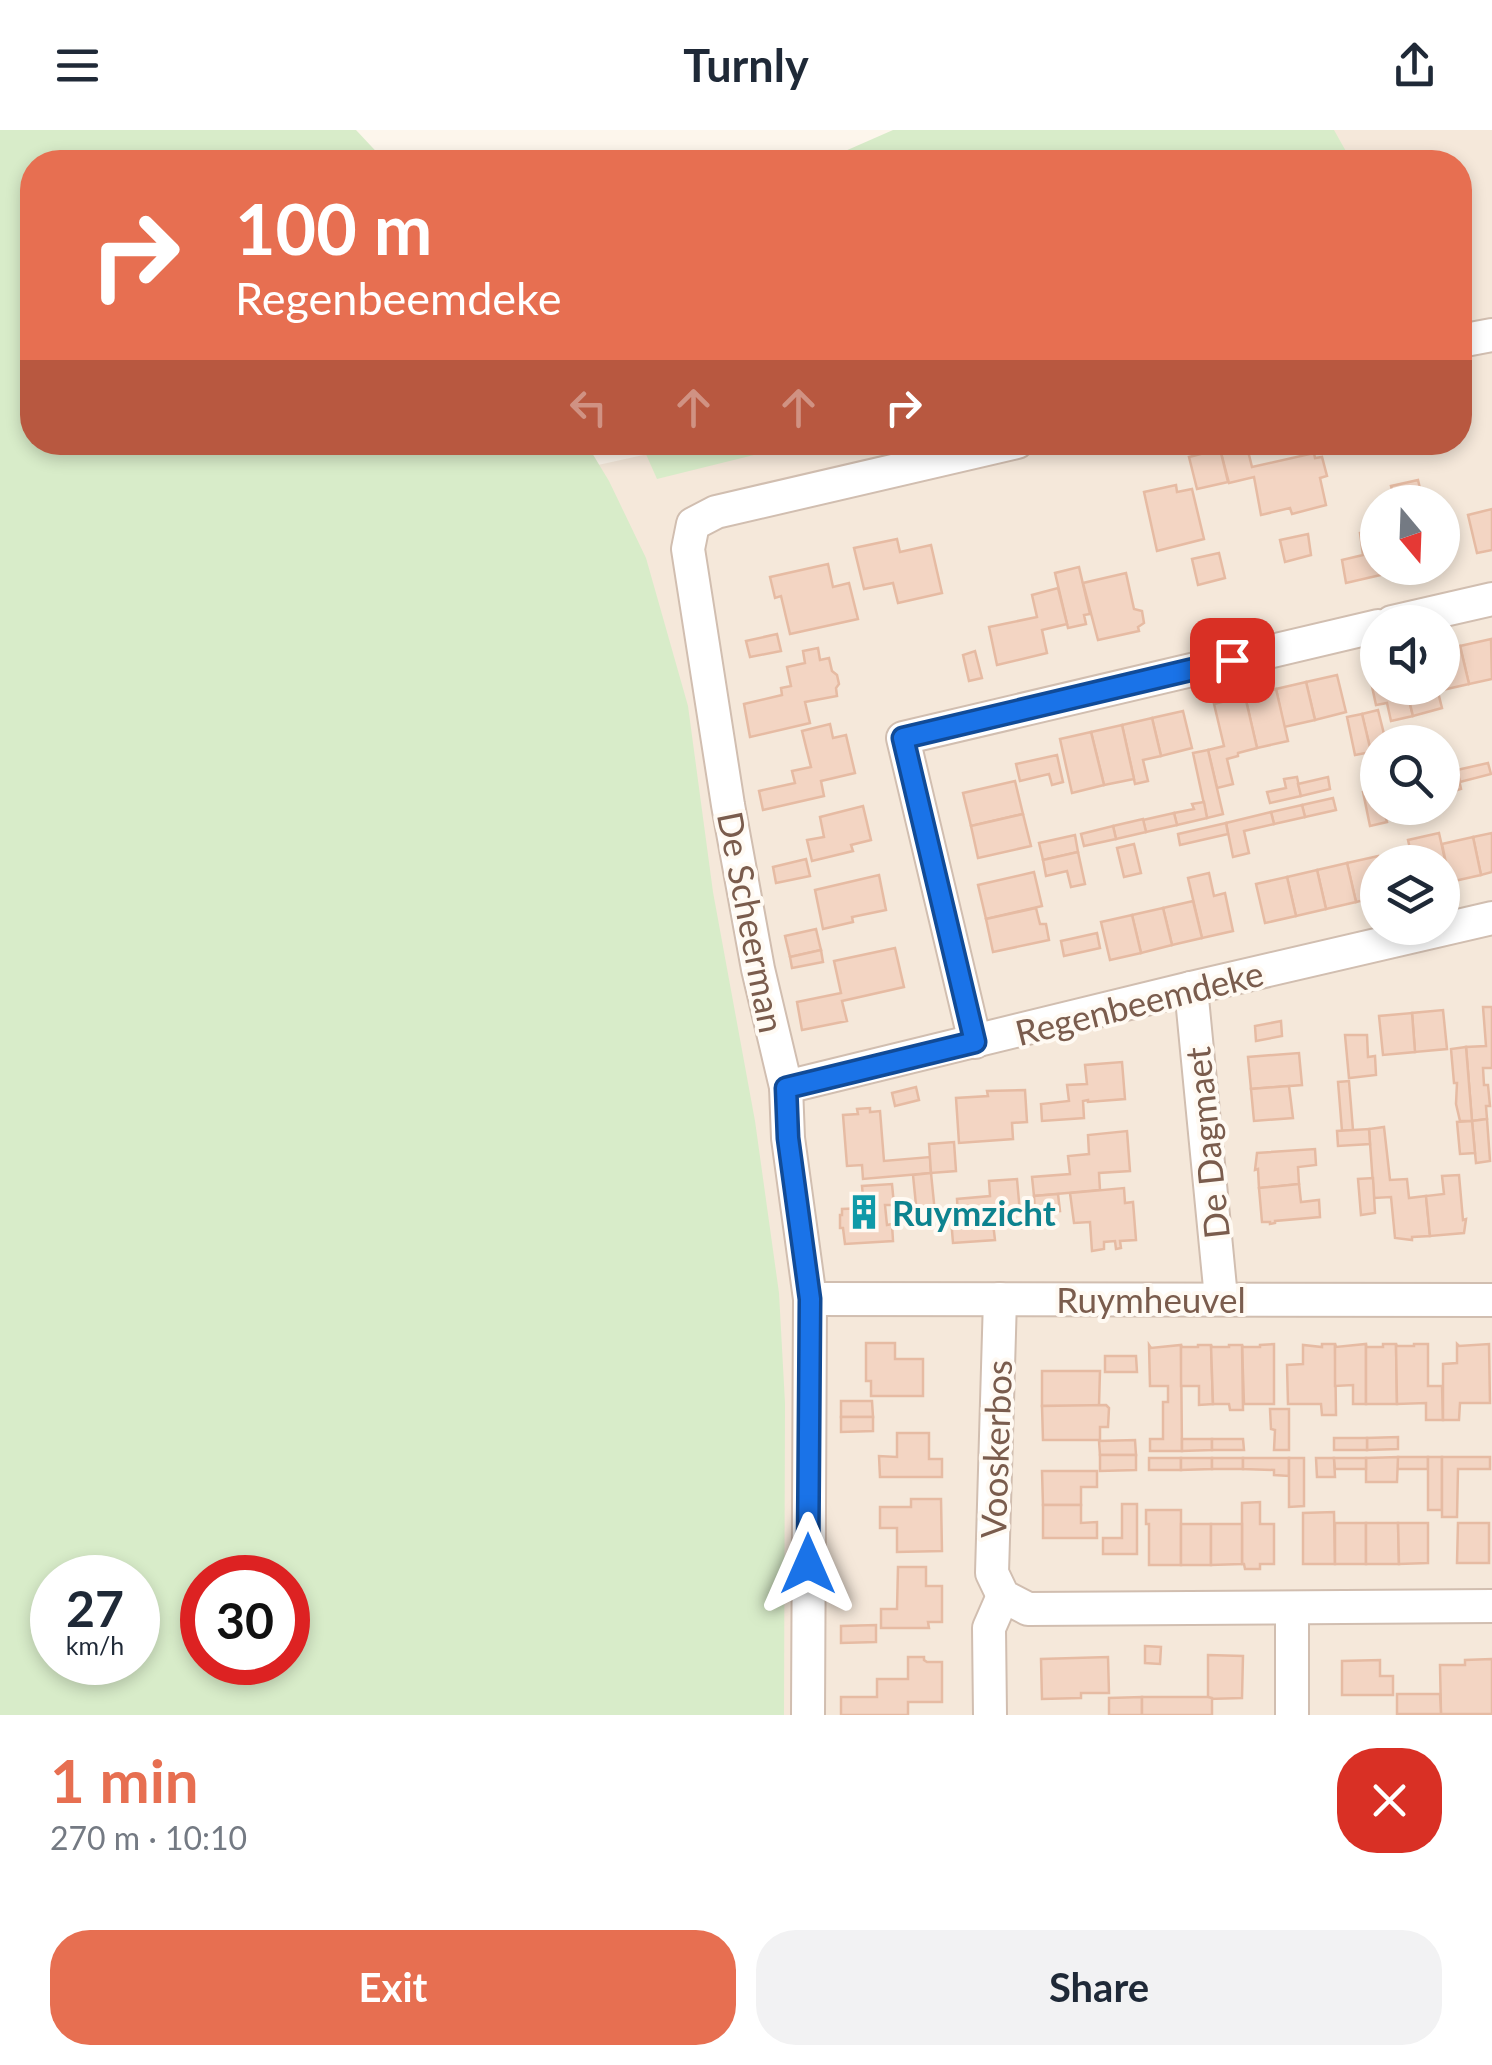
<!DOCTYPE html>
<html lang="en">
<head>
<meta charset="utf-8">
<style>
  body { margin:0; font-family:Lato,sans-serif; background:#f2f2f3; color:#1f2937; height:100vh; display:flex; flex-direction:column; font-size:38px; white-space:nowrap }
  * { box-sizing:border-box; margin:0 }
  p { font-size:32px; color:#747a83 }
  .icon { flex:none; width:55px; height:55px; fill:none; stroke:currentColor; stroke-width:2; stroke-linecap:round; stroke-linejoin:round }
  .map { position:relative; height:1585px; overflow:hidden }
  .sheet { display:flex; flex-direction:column; background:#fff; flex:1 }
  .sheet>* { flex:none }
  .hud { position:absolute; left:20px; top:20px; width:1452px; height:305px; border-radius:40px; box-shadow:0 5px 15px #0003; background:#e76f51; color:#fff; overflow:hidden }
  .needle { width:65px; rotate:161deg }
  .buttons { position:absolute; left:1360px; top:355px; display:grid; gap:20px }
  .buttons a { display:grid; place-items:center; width:100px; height:100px; border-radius:50%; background:#fff; box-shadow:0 5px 15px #0003; font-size:50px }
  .speed { position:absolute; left:30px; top:1425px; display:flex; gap:20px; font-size:50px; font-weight:700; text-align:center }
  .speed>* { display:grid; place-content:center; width:130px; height:130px; border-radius:50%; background:#fff; box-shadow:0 5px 15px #0003; line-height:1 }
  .speed small { font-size:25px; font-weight:400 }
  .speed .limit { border:15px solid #d22; background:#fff; color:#111 }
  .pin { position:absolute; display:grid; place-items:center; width:85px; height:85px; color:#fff; margin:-42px; border-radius:20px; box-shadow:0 5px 15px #0006 }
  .me { position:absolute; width:110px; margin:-55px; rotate:0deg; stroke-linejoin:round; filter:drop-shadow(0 0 8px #0008) }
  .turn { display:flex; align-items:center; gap:35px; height:210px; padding:0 50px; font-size:45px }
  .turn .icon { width:130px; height:130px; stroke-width:2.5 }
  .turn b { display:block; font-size:70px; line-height:85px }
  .lanes { display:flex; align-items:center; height:95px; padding:0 50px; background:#0003; justify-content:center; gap:50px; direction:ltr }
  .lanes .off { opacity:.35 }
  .round { display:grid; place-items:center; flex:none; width:105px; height:105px; border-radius:40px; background:#f2f2f3 }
  .headline { display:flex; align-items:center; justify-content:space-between; height:170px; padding:0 50px }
  h1 { font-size:60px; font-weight:700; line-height:75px; color:#e76f51 }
  .action { display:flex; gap:20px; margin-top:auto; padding:20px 50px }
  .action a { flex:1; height:115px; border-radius:40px; background:#e76f51; color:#fff; font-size:40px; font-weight:700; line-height:115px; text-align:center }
  .action a+a { background:#f2f2f3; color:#1f2937 }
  header { display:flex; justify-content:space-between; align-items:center; height:130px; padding:0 50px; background:#fff; font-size:45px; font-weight:700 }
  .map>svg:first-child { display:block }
</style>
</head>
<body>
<header><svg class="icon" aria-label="menu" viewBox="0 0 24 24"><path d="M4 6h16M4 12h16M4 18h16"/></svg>Turnly<svg class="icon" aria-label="share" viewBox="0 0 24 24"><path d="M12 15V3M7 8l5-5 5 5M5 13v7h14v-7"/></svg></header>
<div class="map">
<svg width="1492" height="1585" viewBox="0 0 1492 1585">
  <rect width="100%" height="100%" fill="#fdf6ec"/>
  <path fill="#f5e8da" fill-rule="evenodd" d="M1319,0h173v1585h-731l-181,-1246 122,-27h758v-280h-121zM1378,372h64v66h-64zM1378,492h64v66h-64zM1378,612h64v66h-64zM1378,732h64v66h-64z"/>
  <g fill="#d8ecc9" fill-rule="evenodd">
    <path d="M0,0h356l30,32h-354v280l554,1 23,38 37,77 42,148 25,186 42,229 24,172 6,110 -1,312h-784zM52,1448h86v84h-86zM202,1448h86v84h-86z"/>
    <polygon points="893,0 1334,0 1352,32 820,32"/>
    <polygon points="641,313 802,313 657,349"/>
  </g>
  <g fill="#f3d5c3" stroke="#e6bba3" stroke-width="2.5">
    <polygon points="1246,313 1252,337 1314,323 1315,328 1322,327 1327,346 1320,348 1326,375 1292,384 1290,378 1261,385 1254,347 1229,353 1220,319"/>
    <polygon points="1220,319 1228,352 1197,359 1189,327"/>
    <polygon points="1418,350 1423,371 1395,372 1391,356"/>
    <polygon points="1176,355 1177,362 1192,359 1204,409 1157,421 1144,362"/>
    <polygon points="1446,374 1454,408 1442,411 1442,375"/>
    <polygon points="1492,379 1492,420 1477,423 1468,385"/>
    <polygon points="1378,390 1378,438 1411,438 1346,453 1342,430 1363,425 1360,403 1372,400 1373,391"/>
    <polygon points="1308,404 1311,425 1285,432 1280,410"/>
    <polygon points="897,409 900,422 931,415 942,463 898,473 893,453 864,459 854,418"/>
    <polygon points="1219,423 1225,448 1198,455 1192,429"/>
    <polygon points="828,434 833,457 849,453 858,489 790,504 781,466 775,468 770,447"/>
    <polygon points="1079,437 1090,484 1084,485 1086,494 1068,498 1055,443"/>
    <polygon points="1126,443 1134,479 1142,481 1144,493 1138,497 1139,501 1098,510 1083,453"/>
    <polygon points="1058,458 1067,494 1042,500 1047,523 997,535 989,497 1037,487 1032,465"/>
    <polygon points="777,504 781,521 750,527 746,511"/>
    <polygon points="1491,509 1492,549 1469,554 1460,516"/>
    <polygon points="1460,516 1469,554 1438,561 1437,558 1442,558 1442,520"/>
    <polygon points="818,518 820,530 829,528 832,541 837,545 839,554 836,558 837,566 805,572 810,593 750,607 744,574 782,565 781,558 791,556 787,537 805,533 803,521"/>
    <polygon points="975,521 982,548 969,551 963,525"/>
    <polygon points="1378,536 1378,558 1406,558 1413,586 1391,591 1387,573 1376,575 1368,538"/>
    <polygon points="1337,545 1346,582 1315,590 1306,552"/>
    <polygon points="1306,552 1315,590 1284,597 1276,559"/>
    <polygon points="1406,558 1437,558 1442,578 1413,586"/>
    <polygon points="1276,559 1288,611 1257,618 1245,566"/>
    <polygon points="1245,566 1257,618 1238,623 1238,626 1227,629 1233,654 1217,658 1208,620 1224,616 1214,574"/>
    <polygon points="1378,580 1386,612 1378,612 1378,620 1371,622 1362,584"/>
    <polygon points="1183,581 1192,618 1161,626 1152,588"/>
    <polygon points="1362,584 1371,622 1355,625 1347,587"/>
    <polygon points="1152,588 1161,626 1143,630 1148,651 1135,654 1122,595"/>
    <polygon points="830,594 833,608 846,605 855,643 821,651 824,666 763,680 759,661 795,653 792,641 811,637 802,601"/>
    <polygon points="1122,595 1134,649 1104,655 1091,602"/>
    <polygon points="1091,602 1104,655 1072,663 1060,609"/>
    <polygon points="1208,620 1223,684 1207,688 1193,623"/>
    <polygon points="1057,625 1063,652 1052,655 1049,644 1020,651 1016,634"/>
    <polygon points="1488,633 1491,644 1460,652 1457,640"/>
    <polygon points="1457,640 1461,659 1448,663 1446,655 1442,656 1442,644"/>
    <polygon points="1297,647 1301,666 1270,673 1267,662 1286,658 1284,649"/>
    <polygon points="1328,647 1330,659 1301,666 1298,654"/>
    <polygon points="1015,651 1023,684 971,696 963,663"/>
    <polygon points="1378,659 1378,678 1383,678 1387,692 1370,696 1363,662"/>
    <polygon points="1333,668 1336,680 1305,687 1302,675"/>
    <polygon points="1204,672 1207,688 1177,695 1174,683 1194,679 1192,674"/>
    <polygon points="1302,675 1305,687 1274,694 1271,682"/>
    <polygon points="863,676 871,710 851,715 853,721 812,731 807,710 824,707 820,687"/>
    <polygon points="1271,682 1274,694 1244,701 1249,723 1233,727 1226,693"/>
    <polygon points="1174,683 1177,695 1146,702 1143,690"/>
    <polygon points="1023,684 1031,716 978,728 971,696"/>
    <polygon points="1143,689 1146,702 1116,709 1113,696"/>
    <polygon points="1226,693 1228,704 1180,715 1178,704"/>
    <polygon points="1113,696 1116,709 1084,716 1081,704"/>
    <polygon points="1439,703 1450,752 1442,753 1442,732 1413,732 1408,710"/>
    <polygon points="1492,703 1492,742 1481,745 1473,707"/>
    <polygon points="1075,705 1078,722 1043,730 1039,713"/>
    <polygon points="1473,707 1481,745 1450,752 1442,714"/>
    <polygon points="1134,714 1141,743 1124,747 1117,718"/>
    <polygon points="1078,722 1085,754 1071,757 1067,741 1046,746 1043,730"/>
    <polygon points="1378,726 1378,767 1356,772 1347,733"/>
    <polygon points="806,729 810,746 776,753 773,737"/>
    <polygon points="1347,733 1356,772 1326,779 1317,740"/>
    <polygon points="1317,740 1326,779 1296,786 1287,747"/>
    <polygon points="1034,742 1042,776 986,789 978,755"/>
    <polygon points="1209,743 1214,766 1225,763 1233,801 1202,808 1188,748"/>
    <polygon points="879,745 886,780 852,787 853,792 823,799 815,760"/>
    <polygon points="1287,747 1296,786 1265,793 1256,754"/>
    <polygon points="1193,771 1202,808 1172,815 1163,778"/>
    <polygon points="1036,778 1040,794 1046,794 1049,810 993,822 986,789"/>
    <polygon points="1163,778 1172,815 1141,823 1132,785"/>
    <polygon points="1132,785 1141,823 1110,830 1101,792"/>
    <polygon points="816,799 821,820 790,827 785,806"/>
    <polygon points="1097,803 1100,818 1064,826 1061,811"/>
    <polygon points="895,818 904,857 842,871 847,891 802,900 797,872 841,863 834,831"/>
    <polygon points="821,820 823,832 792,838 790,827"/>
    <polygon points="1483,877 1492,877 1492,938 1483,938 1484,955 1488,955 1490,976 1486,976 1487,989 1472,991 1466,917 1486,916"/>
    <polygon points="1443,880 1447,919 1415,922 1412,883"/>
    <polygon points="1412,883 1415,922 1383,925 1379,886"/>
    <polygon points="1281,891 1282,906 1256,911 1255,896"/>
    <polygon points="1345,905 1367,905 1368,927 1375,926 1376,945 1349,948"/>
    <polygon points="1466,917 1472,991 1460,991 1456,974 1457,953 1454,953 1451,919"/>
    <polygon points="1299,923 1302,955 1251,959 1248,927"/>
    <polygon points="1122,932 1125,969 1088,972 1088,970 1083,971 1084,988 1042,991 1041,974 1069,971 1067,955 1087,954 1085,935"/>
    <polygon points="1349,951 1353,1000 1342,1001 1338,952"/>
    <polygon points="1289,956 1293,988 1254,991 1251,959"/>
    <polygon points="916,957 919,970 895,976 892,963"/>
    <polygon points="1025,960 1027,992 1012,993 1013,1009 959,1013 956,968 988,966 987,961"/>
    <polygon points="870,978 870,982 880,981 884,1031 930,1027 931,1043 863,1049 862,1035 847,1036 843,985 858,984 857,979"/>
    <polygon points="1487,989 1490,1031 1476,1033 1472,991"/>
    <polygon points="1472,991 1475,1023 1460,1024 1457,992"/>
    <polygon points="1384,997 1390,1050 1407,1049 1409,1068 1426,1066 1430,1106 1412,1107 1412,1110 1395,1108 1391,1067 1374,1068 1369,999"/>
    <polygon points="1369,999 1370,1014 1338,1016 1337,1001"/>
    <polygon points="1127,1001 1130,1041 1099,1043 1100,1060 1034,1066 1032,1047 1070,1044 1068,1026 1089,1024 1088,1005"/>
    <polygon points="954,1012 956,1041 931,1043 929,1014"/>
    <polygon points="1315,1019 1316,1035 1298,1037 1299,1054 1259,1058 1258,1039 1255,1040 1257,1023"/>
    <polygon points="931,1043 935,1083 917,1085 913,1045"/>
    <polygon points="1459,1045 1463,1090 1466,1089 1464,1103 1430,1106 1426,1066 1444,1064 1442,1046"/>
    <polygon points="1373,1048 1375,1083 1361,1085 1358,1049"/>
    <polygon points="1017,1049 1020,1083 992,1085 995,1110 953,1113 951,1088 958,1087 957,1069 990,1066 989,1051"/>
    <polygon points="892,1054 894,1075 885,1075 887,1095 892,1094 893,1111 845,1114 843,1098 840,1098 840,1085 842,1085 842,1079 864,1078 862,1056"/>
    <polygon points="1299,1054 1301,1072 1319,1070 1320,1087 1275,1091 1275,1093 1270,1094 1270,1092 1262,1092 1259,1058"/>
    <polygon points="1124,1058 1125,1073 1133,1072 1136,1110 1120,1111 1121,1118 1116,1119 1115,1111 1104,1112 1104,1119 1092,1121 1090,1092 1074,1093 1070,1063"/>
    <polygon points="1058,1064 1060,1081 1035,1082 1034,1066"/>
    <polygon points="866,1213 895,1213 895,1229 923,1229 923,1266 871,1266 871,1251 866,1251"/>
    <polygon points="1274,1214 1274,1274 1244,1274 1242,1215 1243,1217 1260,1217 1260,1215"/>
    <polygon points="1322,1214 1335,1214 1336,1285 1322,1285 1321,1274 1288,1274 1287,1235 1303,1234 1303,1215 1322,1217"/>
    <polygon points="1335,1214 1336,1217 1366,1214 1366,1274 1353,1274 1353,1255 1335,1256"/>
    <polygon points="1366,1214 1366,1217 1383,1217 1383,1214 1396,1214 1397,1274 1366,1274"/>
    <polygon points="1396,1214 1397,1216 1414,1216 1414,1214 1428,1214 1428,1256 1442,1256 1443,1290 1426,1290 1426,1273 1397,1274"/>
    <polygon points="1457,1214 1459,1216 1489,1214 1490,1273 1460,1273 1459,1290 1443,1290 1443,1234 1457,1233"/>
    <polygon points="1149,1215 1151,1218 1181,1215 1182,1321 1150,1321 1150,1309 1163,1309 1163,1272 1168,1272 1168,1256 1150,1256"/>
    <polygon points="1181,1215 1182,1217 1198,1217 1198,1215 1211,1215 1213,1274 1199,1275 1199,1256 1181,1256"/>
    <polygon points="1211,1215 1212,1217 1229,1217 1229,1215 1242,1215 1243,1280 1230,1280 1229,1274 1213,1274"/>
    <polygon points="1105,1226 1136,1226 1137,1242 1105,1242"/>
    <polygon points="1042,1241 1100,1241 1099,1276 1042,1276"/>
    <polygon points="841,1271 872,1271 873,1287 841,1287"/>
    <polygon points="1106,1275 1109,1278 1108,1297 1100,1297 1100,1310 1043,1310 1042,1276"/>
    <polygon points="1270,1279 1289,1279 1289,1320 1274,1320 1275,1300 1271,1299"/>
    <polygon points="841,1287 873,1287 873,1301 841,1302"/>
    <polygon points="897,1303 929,1303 929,1329 942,1329 942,1347 880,1347 879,1326 897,1327"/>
    <polygon points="1398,1307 1398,1319 1367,1320 1367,1308"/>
    <rect x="1334" y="1308" width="33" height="12"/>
    <polygon points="1182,1309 1212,1309 1212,1320 1182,1321"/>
    <polygon points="1212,1309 1243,1309 1244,1320 1212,1320"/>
    <polygon points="1135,1310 1136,1325 1100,1325 1099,1311"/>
    <polygon points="1100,1325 1136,1325 1136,1340 1100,1341"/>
    <polygon points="1398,1327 1428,1327 1428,1339 1397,1339"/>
    <polygon points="1398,1327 1397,1352 1366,1352 1366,1328"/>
    <rect x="1428" y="1327" width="14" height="53"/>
    <polygon points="1442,1327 1490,1327 1490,1339 1458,1339 1457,1387 1442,1387"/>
    <rect x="1149" y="1328" width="32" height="12"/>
    <polygon points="1181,1328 1212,1328 1212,1339 1181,1340"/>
    <rect x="1212" y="1328" width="31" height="11"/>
    <polygon points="1243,1328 1289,1328 1289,1346 1274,1345 1274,1340 1243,1339"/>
    <polygon points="1289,1328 1304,1328 1304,1376 1289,1377"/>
    <polygon points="1316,1328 1334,1328 1335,1347 1317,1347"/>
    <polygon points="1334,1328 1366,1328 1366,1339 1335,1339"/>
    <polygon points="1042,1341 1097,1341 1097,1357 1081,1357 1081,1375 1043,1375"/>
    <polygon points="911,1369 941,1369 942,1421 897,1422 897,1398 880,1398 880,1377 911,1377"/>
    <polygon points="1260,1372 1260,1394 1274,1394 1274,1434 1260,1434 1260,1439 1245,1439 1244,1434 1242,1434 1242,1373"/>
    <polygon points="1122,1374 1137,1374 1137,1424 1103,1424 1103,1408 1122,1408"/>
    <polygon points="1043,1375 1081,1375 1081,1393 1097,1392 1097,1408 1043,1408"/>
    <polygon points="1146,1380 1181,1380 1181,1435 1149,1435 1149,1394 1146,1394"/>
    <polygon points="1334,1382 1335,1434 1303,1434 1303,1383"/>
    <rect x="1335" y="1393" width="31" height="41"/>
    <polygon points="1366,1393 1398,1393 1399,1434 1366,1434"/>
    <polygon points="1398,1393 1428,1393 1428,1433 1399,1434"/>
    <polygon points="1458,1393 1489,1393 1489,1433 1457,1433"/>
    <rect x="1181" y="1394" width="30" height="41"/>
    <polygon points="1211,1394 1242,1394 1242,1434 1211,1435"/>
    <polygon points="898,1437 926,1437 926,1456 942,1456 942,1492 928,1492 929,1498 881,1498 881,1479 897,1479"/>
    <polygon points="876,1495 876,1512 841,1513 841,1496"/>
    <polygon points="1145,1516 1161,1517 1160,1534 1145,1533"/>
    <polygon points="1208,1525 1243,1526 1242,1568 1208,1569"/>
    <polygon points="908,1527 924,1527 924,1530 927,1532 942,1532 942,1572 908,1572 908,1585 841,1585 841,1567 877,1567 877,1549 908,1549"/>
    <polygon points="1108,1527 1109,1563 1081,1563 1081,1568 1042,1569 1041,1529"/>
    <polygon points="1492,1529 1492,1584 1441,1584 1440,1535 1465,1535 1465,1530"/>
    <polygon points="1380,1530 1380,1546 1393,1546 1393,1565 1342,1565 1342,1531"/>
    <polygon points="1397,1564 1440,1564 1441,1584 1397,1584"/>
    <polygon points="1142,1567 1142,1585 1109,1585 1109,1568"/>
    <polygon points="1142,1567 1208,1567 1212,1568 1212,1585 1142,1585"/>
  </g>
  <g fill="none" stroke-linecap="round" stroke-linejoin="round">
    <defs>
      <g id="street">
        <polyline points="1460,211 1492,205"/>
        <polyline points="1392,492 1492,469"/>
        <polyline points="1191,858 1221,1168"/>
        <polyline points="975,912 903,608 1378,496"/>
        <polyline points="786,957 1191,858 1492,788"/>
        <polyline points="810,1169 1492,1170"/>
        <polyline points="1000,1169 992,1443 1003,1466 1028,1479 1492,1476"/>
        <polyline points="808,1585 810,1169 788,1008 786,957 758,839 728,675 688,419 693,394 716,382 1017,312"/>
        <polyline points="990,1585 989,1498 1003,1466"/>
        <polyline points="1292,1585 1292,1478"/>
      </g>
    </defs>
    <use href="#street" stroke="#d1beb0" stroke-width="36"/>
    <use href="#street" stroke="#fff" stroke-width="32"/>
  </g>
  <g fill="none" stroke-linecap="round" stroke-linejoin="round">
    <defs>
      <polyline id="route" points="808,1434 810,1169 788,1008 786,958 975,912 903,608 1232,530"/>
    </defs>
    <use href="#route" stroke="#114b97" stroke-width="25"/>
    <use href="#route" stroke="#1a73e8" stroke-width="18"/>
  </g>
  <defs>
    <symbol id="building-bare" viewBox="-9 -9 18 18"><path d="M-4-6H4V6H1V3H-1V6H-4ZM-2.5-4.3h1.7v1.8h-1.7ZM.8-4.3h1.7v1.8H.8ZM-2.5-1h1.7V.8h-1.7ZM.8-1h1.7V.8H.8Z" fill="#0f9aa8" stroke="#fffaf3" stroke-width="2.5" paint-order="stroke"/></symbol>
  </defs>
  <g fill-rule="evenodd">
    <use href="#building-bare" x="839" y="1057" width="50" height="50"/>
  </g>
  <g text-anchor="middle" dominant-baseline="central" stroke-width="8" stroke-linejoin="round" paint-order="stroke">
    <g font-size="35" fill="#7a5c4d" stroke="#fffaf3">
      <text transform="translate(752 792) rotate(79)">De Scheerman</text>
      <text transform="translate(1139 872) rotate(-14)">Regenbeemdeke</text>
      <text transform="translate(1206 1013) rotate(-96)">De Dagmaet</text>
      <text x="1151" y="1169">Ruymheuvel</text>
      <text transform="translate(995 1319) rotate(-88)">Vooskerbos</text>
    </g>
    <g font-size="35" font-weight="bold" fill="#0d838f" stroke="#fffaf3" text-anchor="start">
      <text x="892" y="1082">Ruymzicht</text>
    </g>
  </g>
</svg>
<div class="buttons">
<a><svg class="needle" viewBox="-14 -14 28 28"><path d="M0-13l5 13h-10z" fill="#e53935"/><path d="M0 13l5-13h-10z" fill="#747a83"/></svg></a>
<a><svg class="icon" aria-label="sound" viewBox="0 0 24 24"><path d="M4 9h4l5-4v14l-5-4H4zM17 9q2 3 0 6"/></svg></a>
<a><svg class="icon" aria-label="search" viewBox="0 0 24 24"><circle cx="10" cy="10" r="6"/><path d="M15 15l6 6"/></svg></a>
<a><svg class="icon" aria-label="layers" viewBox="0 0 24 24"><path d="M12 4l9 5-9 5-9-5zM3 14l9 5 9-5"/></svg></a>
</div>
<div class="speed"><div>27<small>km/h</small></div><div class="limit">30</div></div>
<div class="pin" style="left:1232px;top:530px;background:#d93025"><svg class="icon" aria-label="arrive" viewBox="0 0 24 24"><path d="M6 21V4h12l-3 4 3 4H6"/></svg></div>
<svg class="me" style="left:808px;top:1434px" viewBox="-20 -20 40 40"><path d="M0-17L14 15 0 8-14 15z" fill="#1a73e8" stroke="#fff" stroke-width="4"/></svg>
<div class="hud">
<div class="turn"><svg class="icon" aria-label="right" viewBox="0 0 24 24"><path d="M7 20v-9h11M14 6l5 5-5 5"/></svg><div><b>100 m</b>Regenbeemdeke</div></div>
<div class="lanes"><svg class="icon off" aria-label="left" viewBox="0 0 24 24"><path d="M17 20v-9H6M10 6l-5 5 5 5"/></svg><svg class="icon off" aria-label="ahead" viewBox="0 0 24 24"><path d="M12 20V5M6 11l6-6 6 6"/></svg><svg class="icon off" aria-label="ahead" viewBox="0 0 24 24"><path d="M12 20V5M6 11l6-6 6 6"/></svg><svg class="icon" aria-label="right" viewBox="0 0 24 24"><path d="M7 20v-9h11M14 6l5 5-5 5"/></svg></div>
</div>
</div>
<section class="sheet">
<div class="headline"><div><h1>1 min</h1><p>270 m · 10:10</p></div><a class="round" style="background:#d93025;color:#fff"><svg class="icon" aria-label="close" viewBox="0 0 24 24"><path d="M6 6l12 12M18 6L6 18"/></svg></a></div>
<div class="action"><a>Exit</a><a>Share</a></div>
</section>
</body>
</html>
